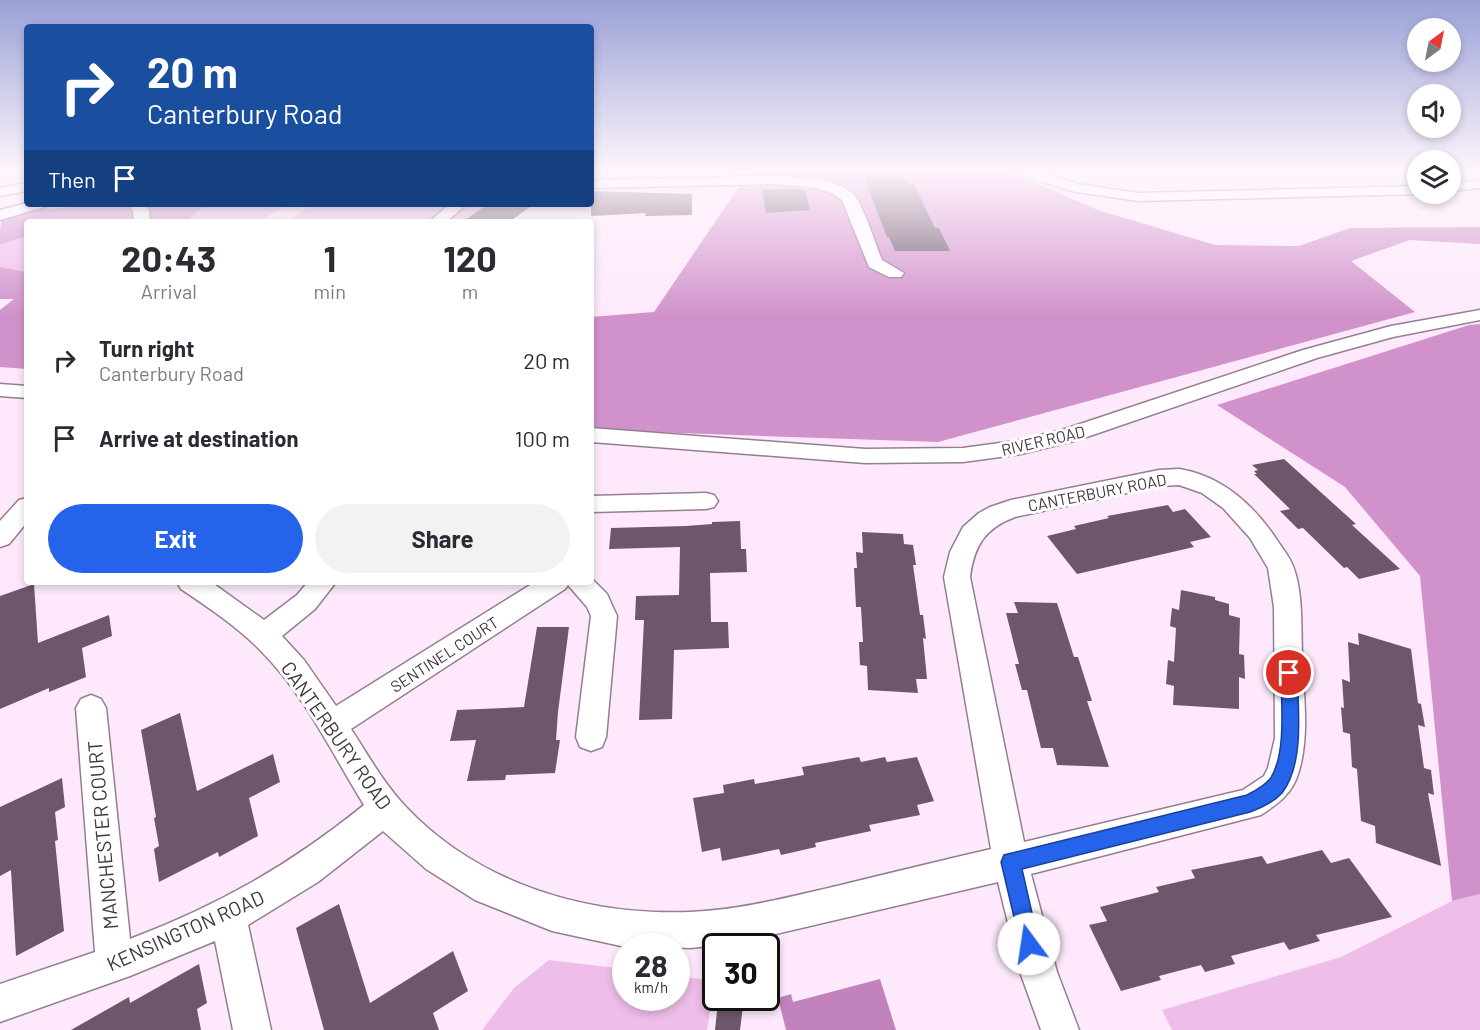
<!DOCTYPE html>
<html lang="en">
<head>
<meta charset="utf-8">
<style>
  body { margin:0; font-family:Barlow,sans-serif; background:#f2f2f3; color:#2b2b33; height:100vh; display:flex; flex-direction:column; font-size:22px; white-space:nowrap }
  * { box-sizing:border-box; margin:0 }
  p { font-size:20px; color:#7c7c81 }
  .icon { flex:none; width:33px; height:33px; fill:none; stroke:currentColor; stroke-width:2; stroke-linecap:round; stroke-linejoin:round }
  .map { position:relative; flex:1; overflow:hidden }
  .sheet { position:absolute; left:24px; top:219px; width:570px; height:366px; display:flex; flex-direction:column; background:#fff; border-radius:6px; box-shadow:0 3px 9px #0003 }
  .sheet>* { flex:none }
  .top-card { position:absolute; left:24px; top:24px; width:570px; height:183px; border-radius:6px; box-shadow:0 3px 9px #0003; background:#1a4fa0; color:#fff; overflow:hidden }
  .needle { width:39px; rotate:32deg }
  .fabs { position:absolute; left:1407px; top:18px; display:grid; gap:12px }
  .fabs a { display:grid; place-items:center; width:54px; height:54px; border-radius:50%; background:#fff; box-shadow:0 3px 9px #0003; font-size:30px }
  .speed { position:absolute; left:612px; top:933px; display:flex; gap:12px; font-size:30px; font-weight:700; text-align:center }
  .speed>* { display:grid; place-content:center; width:78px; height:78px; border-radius:50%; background:#fff; box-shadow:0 3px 9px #0003; line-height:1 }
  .speed small { font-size:15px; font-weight:400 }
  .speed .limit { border:3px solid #111; border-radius:9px; background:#fff; color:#111 }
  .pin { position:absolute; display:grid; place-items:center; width:51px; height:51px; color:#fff; margin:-26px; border:3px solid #fff; border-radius:50%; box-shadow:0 2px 6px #0007 }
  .me { position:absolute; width:66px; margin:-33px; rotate:346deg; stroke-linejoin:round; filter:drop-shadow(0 0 4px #0008) }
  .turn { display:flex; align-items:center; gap:21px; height:126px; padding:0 24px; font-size:27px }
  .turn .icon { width:78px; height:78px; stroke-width:2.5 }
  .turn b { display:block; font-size:42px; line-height:51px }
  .then { display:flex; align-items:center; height:57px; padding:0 24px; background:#0003; gap:12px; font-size:22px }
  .eta { display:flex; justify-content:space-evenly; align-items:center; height:102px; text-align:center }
  .eta b { font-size:36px; font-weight:700; line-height:42px }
  .primary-button { display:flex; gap:12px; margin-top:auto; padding:12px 24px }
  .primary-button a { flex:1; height:69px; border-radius:36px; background:#2563eb; color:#fff; font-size:24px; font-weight:700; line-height:69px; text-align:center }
  .primary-button a+a { background:#f2f2f3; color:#2b2b33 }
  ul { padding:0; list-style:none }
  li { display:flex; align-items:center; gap:18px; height:78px; padding:0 24px }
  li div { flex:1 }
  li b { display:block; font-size:22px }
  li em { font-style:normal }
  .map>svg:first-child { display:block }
</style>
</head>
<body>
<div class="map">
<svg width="1480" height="1030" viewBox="0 0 1480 1030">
  <rect width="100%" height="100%" fill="#fde9fb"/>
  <g fill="#eebde9">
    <polygon points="206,204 287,204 259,222 186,222"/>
    <polygon points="312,204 487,204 466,222 288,222"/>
    <polygon points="27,236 27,272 0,267 0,245"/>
    <polygon points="1480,894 1480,1030 1172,1030 1162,1010 1341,957 1452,901"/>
    <polygon points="549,960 625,969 626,998 676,998 677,976 715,981 707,1030 482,1030 514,988"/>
  </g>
  <g fill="#d192cb">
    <polygon points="749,172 1011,172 1098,210 1215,245 1299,246 1350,228 1480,227 1480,244 1410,240 1351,261 1415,312 938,442 591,430 591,317 654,312"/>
    <path d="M27,200v4h28l-8,5 52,-5h107l-20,18h-159v14l-27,9c0,-29 0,-33 27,-45z"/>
    <polygon points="0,267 27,272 27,369 0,367 0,310 14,299 0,299"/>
    <polygon points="1480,324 1480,894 1452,901 1420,576 1345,487 1217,405 1469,325"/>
  </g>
  <polygon fill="#c283bc" points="880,979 896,1030 786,1030 778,998 791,994 793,1002"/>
  <g fill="#6d586b">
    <polygon points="904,175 909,184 914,184 935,228 939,228 950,251 895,251 889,237 887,237 863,176"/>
    <polygon points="797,189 805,190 810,210 766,213 762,190"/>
    <polygon points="591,191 692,194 692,215 645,216 646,213 591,216"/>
    <polygon points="488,204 534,204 509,222 462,222"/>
    <polygon points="1284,459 1356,524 1352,525 1400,569 1359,579 1347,567 1344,568 1303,528 1298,529 1280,511 1290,509 1254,474 1257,474 1254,471 1258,470 1252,465"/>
    <polygon points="1168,505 1173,512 1185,509 1211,537 1190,542 1194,547 1077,574 1047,536 1076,529 1074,526 1109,518 1107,516"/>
    <polygon points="740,521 741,549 746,549 747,572 710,573 711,622 728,622 729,648 674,650 672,719 639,720 644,620 635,620 636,596 679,595 680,547 609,549 611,528 686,526 712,524 712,522"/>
    <polygon points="862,532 903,534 904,544 913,545 916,565 913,565 920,615 923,615 926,639 923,638 927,679 916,679 918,693 868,690 867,666 860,665 859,642 863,642 861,607 856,607 854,568 857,568 856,552 863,553"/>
    <polygon points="34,584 38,643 109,615 112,636 82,648 86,677 49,692 49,688 0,709 0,596"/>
    <polygon points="1181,590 1215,597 1215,600 1229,604 1229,615 1240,618 1239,654 1244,655 1245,679 1239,677 1239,709 1173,705 1174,686 1166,684 1168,660 1174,662 1176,628 1170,626 1172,608 1179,610"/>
    <polygon points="1014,602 1057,603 1074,657 1078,657 1092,701 1087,701 1109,767 1057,765 1053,748 1041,748 1027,690 1022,690 1015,664 1019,664 1006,613 1018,613"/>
    <polygon points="537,627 569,627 558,712 556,740 560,740 555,773 506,775 505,780 467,781 476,740 450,741 457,710 524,707"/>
    <polygon points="1358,633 1411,649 1418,703 1421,704 1425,727 1418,725 1424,768 1431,770 1434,795 1428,793 1441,866 1376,843 1375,826 1361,821 1357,769 1352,767 1350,734 1343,732 1341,707 1344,708 1342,679 1350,682 1348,642 1359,645"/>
    <polygon points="180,713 197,791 273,754 280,782 249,798 258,836 219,857 218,852 159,882 154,849 159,846 154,818 156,817 141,730"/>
    <polygon points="859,757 861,762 885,757 887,762 917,757 934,801 917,805 920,815 869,825 871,831 815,843 816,847 781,855 779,849 722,861 720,848 702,852 693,798 724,793 723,785 754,779 755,784 804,775 802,767"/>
    <polygon points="62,778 65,807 55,812 58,840 55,841 64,931 16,956 11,870 0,876 0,807"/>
    <polygon points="1322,850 1331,863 1349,858 1392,917 1316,935 1320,941 1289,950 1284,942 1231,956 1235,964 1205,972 1201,965 1159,976 1161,980 1121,991 1089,925 1107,921 1100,907 1159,892 1156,887 1195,878 1191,870 1262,856 1267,864"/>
    <polygon points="339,904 370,1003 453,951 468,991 433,1013 439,1030 324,1030 296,928"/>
    <polygon points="199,964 207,1003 197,1009 201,1030 71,1030 129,997 130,1003"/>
    <polygon points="718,1002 743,1006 740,1030 715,1030"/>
  </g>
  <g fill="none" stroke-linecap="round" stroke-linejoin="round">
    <defs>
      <g id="minor">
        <polygon points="1018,172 1040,172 1078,184 1139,193 1418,186 1418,194 1422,194 1139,201 1076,192 1020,175"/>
        <path d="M777,176c23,2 59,1 77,19 9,9 22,51 28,65l22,13 -3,4h-12l-20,-10 -27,-67 -8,-6 -18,-6 -39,-4 -186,4v-8z"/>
        <polygon points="1480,180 1480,188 1450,191 1450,183"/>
        <polygon points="27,183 27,191 0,196 0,188"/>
        <polygon points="27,203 47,204 44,207 0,220 0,210"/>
        <polygon points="128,204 144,204 149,210 150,222 134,222 133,211"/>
        <polygon points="450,204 467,204 446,222 429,222"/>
        <polygon points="1480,310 1480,320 1393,337 1317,358 1078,440 1021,454 963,462 865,463 591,442 591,428 865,449 963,448 1021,440 1065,429 1303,350 1391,326"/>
        <polygon points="0,384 27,386 27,398 0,396"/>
        <path d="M1179,469c44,7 76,37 100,74 5,7 11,15 14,23 10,26 8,59 9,87 1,39 8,80 -3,118 -6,22 -20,32 -38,44l-230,59 26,98 22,58h-38l-21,-58 -22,-90 -256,60 -51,6 -70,-2 -69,-15 -77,-31 -49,-31 -43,-38 -65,51 -70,43 23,105h-38l-18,-89 -85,35 -130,46v-38l95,-32 -19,-244 5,-9 10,-4 10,4 5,9 24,231c89,-34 160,-74 234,-134 -32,-52 -60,-111 -103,-154 -23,-24 -52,-43 -80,-62l-4,-7h34l53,38 33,-25 11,-13h28l-21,27 -33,27 22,24 32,46 199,-124h56v-4l16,16 10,22 -11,121 -4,10 -11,4 -11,-4 -4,-10 15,-121 -4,-9 -19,-22 -3,4 -214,140c17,26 33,55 55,78 73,77 180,109 284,105 50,-2 99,-15 147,-26 52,-13 103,-25 154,-37l-47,-272 6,-25 13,-25 16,-14 11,-6 21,-7 148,-30zM1179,485l23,8 21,15 27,30 18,30 6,39 1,131 -7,30 -4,8 -21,14 -219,52 -54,-265c4,-31 15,-49 45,-60l144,-31z"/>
        <polygon points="706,493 714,495 718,501 714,507 706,509 591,512 591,496"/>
        <polygon points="27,498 27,522 9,544 0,547 0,521 19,500"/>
      </g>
    </defs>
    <use href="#minor" stroke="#957e92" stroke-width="3"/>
    <use href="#minor" fill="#fff" fill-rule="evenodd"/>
  </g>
  <linearGradient id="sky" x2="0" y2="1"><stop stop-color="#99a0d6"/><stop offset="0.54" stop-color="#fef5fd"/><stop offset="1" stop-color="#fef5fd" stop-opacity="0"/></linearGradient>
  <rect width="1480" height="316" fill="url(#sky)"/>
  <path fill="#2563eb" stroke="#184099" stroke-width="1.5" d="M1289,666l5,2 3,5c1,35 8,90 -15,120 -8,9 -21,15 -32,19l-228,57 17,75 -3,7 -7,3 -7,-3 -21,-89 3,-7 243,-60c8,-4 17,-9 23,-16 17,-25 11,-77 11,-106l2,-5z"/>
  <g text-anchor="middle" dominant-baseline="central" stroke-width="6" stroke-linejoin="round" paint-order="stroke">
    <g font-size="16" fill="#40363f" stroke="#fefefe">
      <text transform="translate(1043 440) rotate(-13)">RIVER ROAD</text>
      <text transform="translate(1097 492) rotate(-11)">CANTERBURY ROAD</text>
      <text transform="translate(444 654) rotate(-33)">SENTINEL COURT</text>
    </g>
    <g font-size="20" fill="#40363f" stroke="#fefefe">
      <text transform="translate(337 735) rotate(55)">CANTERBURY ROAD</text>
      <text transform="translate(102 835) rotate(-95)">MANCHESTER COURT</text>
      <text transform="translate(185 930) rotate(-24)">KENSINGTON ROAD</text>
    </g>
  </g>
</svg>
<div class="fabs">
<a><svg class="needle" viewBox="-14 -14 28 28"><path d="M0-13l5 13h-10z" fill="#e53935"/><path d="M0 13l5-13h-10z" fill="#7c7c81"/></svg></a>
<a><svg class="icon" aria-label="sound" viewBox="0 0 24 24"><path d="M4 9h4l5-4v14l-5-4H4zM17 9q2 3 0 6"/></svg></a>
<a><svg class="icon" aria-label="layers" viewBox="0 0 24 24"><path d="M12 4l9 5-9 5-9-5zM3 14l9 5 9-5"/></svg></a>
</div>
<div class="speed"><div>28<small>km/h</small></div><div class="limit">30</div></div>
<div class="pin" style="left:1289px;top:673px;background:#d93025"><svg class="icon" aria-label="arrive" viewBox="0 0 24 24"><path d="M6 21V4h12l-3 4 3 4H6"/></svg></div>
<svg class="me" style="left:1029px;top:944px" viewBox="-20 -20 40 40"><circle r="19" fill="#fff"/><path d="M0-13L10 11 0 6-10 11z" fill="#2563eb"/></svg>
<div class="top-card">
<div class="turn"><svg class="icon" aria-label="right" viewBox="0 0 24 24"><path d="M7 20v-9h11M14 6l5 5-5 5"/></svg><div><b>20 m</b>Canterbury Road</div></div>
<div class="then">Then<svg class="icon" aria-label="arrive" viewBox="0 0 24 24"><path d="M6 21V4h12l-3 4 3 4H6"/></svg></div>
</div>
<section class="sheet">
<div class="eta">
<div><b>20:43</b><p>Arrival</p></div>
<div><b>1</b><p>min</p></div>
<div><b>120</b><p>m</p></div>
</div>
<ul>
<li><svg class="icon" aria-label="right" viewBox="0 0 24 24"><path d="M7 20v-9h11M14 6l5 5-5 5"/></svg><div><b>Turn right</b><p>Canterbury Road</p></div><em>20 m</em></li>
<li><svg class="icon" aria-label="arrive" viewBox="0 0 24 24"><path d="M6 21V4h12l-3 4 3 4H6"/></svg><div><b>Arrive at destination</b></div><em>100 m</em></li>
</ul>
<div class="primary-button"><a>Exit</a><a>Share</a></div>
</section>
</div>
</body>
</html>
